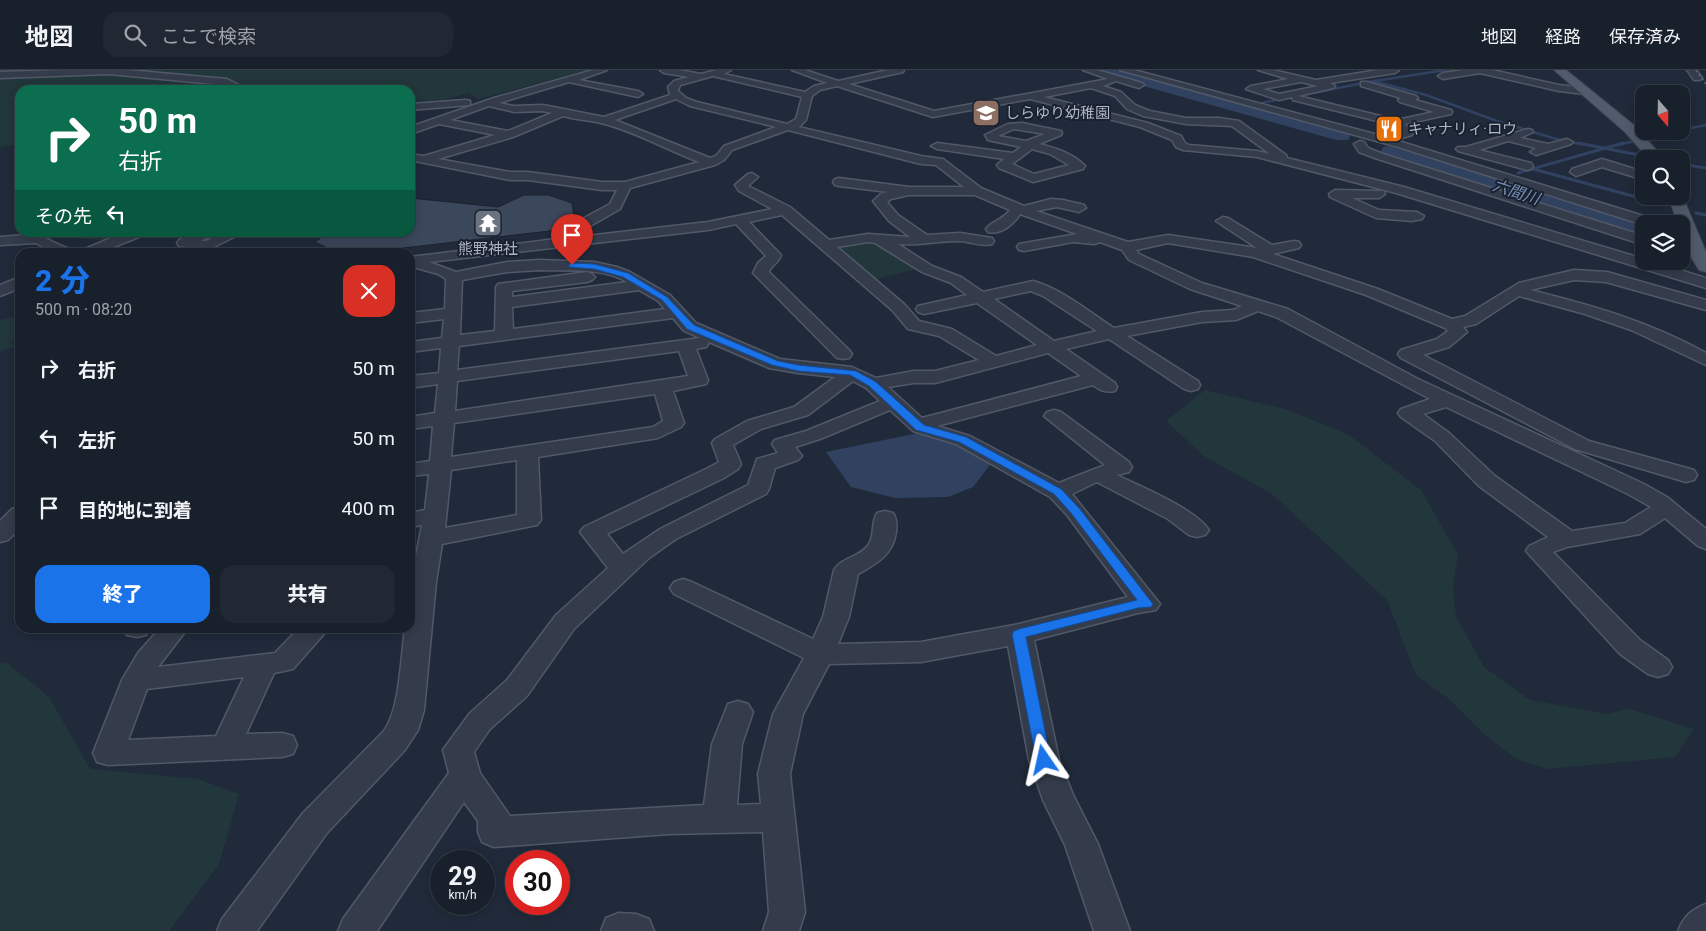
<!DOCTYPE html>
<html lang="ja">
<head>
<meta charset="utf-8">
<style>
  body { margin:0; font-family:Roboto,"Noto Sans JP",sans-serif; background:#212834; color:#f1f3f6; height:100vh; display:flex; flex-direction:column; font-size:19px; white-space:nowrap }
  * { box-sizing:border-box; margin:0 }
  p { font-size:16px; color:#9fa3a9 }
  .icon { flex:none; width:28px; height:28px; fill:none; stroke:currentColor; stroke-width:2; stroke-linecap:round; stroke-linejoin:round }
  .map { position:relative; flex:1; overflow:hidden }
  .drawer { position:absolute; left:15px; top:178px; width:400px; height:385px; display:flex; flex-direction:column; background:#18202c; border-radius:15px; box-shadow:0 2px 12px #0003,0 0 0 1px #363e48 }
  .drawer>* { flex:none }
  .hud { position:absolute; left:15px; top:15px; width:400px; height:152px; border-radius:15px; box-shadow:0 2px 12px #0003,0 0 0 1px #363e48; background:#0b6e4f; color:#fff; overflow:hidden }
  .needle { width:32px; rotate:160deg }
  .fabs { position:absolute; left:1635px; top:15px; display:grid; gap:10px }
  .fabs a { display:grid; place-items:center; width:55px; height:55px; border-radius:10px; background:#18202c; box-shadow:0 2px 12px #0003,0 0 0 1px #363e48; font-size:25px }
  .speed { position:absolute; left:430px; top:780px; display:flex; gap:10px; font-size:25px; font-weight:700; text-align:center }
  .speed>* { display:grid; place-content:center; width:65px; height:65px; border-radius:50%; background:#18202c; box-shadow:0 2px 12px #0003,0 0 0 1px #363e48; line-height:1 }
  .speed small { font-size:12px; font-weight:400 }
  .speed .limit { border:8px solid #d22; background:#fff; color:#111 }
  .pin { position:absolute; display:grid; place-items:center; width:42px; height:42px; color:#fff; margin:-51px -21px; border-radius:50% 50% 50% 0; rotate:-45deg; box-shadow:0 0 5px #0007 }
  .pin .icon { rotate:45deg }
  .me { position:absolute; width:55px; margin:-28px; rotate:349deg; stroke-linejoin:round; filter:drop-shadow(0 0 4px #0008) }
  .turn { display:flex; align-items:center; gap:18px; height:105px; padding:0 20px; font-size:22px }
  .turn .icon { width:65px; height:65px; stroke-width:2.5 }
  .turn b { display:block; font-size:35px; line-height:42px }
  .then { display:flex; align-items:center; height:48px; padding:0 20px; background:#0003; gap:10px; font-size:19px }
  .round { display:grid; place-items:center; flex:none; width:52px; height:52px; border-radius:15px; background:#212834 }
  .headline { display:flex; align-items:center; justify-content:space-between; height:85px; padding:0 20px }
  h1 { font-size:30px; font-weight:800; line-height:38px; color:#1a73e8 }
  .primary-button { display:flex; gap:10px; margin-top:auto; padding:10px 20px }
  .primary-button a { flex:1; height:58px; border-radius:15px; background:#1a73e8; color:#fff; font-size:20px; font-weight:800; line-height:58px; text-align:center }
  .primary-button a+a { background:#212834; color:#f1f3f6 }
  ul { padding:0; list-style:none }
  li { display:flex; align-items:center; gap:15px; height:70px; padding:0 20px }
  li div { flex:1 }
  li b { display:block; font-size:19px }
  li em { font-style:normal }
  header { display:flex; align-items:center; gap:30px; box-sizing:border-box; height:70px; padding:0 25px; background:#18202c; border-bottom:1px solid #363e48 }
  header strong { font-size:24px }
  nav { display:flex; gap:28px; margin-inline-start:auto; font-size:18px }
  .search { width:350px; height:45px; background:#212834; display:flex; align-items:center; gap:12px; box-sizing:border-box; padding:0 18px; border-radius:15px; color:#9fa3a9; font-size:19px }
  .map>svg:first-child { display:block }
</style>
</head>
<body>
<header>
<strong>地図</strong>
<div class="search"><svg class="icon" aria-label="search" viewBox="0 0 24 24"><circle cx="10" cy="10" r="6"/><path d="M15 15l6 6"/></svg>ここで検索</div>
<nav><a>地図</a><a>経路</a><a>保存済み</a></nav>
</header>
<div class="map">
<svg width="1706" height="861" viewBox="0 0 1706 861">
  <rect width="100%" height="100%" fill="#202a3a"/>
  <g fill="#22373b">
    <polygon points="0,0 588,0 479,29 468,23 442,30 410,31 410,20 247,20 207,15 173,20 20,20 20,74 0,77"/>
    <polygon points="77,163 118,163 105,171 78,168"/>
    <polygon points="878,169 925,197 875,209 835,175"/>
    <polygon points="20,246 20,270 11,272 15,277 0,281 0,250"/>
    <polygon points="1205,320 1285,339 1349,365 1421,420 1458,485 1453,517 1456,547 1484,597 1530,630 1607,644 1629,639 1694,659 1675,687 1548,699 1516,689 1484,664 1449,629 1416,605 1387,530 1272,424 1204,386 1166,351"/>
    <polygon points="6,592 49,627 90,699 198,709 239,724 219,794 169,861 0,861 0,594"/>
  </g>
  <polygon fill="#314261" points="923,362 964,375 993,391 973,417 948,427 895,428 851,417 826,382"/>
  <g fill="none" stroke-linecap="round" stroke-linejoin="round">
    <g stroke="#314261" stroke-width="2.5">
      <polyline points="1373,11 1426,25 1497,51 1556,69 1585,75"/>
      <polyline points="1308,24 1368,12 1446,0"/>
      <polyline points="1262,33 1284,28"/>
      <polyline points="1239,38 1243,37"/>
      <polyline points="1681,60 1706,55"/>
      <polyline points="1618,75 1676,61"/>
    </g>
    <g stroke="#314261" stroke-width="3">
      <polyline points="1578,73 1644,86"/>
      <polyline points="1681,94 1706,98"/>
      <polyline points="1533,99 1666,135"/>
      <polyline points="1518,103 1623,73"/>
      <polyline points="1482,111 1487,110"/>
      <polyline points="1696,143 1706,145"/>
    </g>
    <g fill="#314261" fill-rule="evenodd">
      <polygon points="1096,0 1116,0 1348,64 1350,67 1348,70 1336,70 1097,3"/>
      <polygon points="1389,76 1644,155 1644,168 1383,85 1381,81 1383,77"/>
    </g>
  </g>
  <polygon fill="#3b475b" stroke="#1b2331" points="524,125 548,125 572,133 574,146 558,160 369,182 334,181 315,172 328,162 410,162 410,128 498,137"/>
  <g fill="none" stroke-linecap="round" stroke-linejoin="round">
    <polyline stroke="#353f4f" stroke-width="12" stroke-dasharray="12 6" stroke-linecap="butt" points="1681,166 1687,168"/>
    <polyline stroke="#353f4f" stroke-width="16" stroke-dasharray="16 8" stroke-linecap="butt" points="1683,167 1706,174"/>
    <defs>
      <g id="minor">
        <polygon points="63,0 127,0 227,9 248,20 236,20 225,15 109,4 0,8 0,2"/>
        <path d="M593,0h14l-28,10 59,11 5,3 -5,3 -69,-15 -70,21 15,3 29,-1 61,12 66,-22 -2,-8 6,-6 15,-4 -25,-4 -4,-3h19l22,4 16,-4h14l-7,4 81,18 9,-6 13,-3 -35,-13h13l33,11 50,-11h16l-1,2 -54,12 85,27 174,-32 -25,-9h14l45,13 2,2 -5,3 -23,-7 -13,5 18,6 14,13 15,6 36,7h33l20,3 47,34 1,3 117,29 240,72v2h6l56,17v10l-310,-95 -139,-36 -74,-7 -7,-3 -4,-7 -32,-13 -110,-28 -97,18 -96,-31 -17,4 -8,6 -6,24 -7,7 122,29 22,3 38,29 43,18 27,-7 12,1 21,5 2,3 -7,4 -22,-5 -21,4 92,31 40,-7 89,13 -41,-27 7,-4 5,1 44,27 22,-4 5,1 2,3 -2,3 -26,6 105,35 74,30 13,-3 54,-33 55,-13 33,2 99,28v10l-100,-28 -32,-2 -44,10c61,15 120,32 176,63v12l-75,-35 -46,-16 -66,-18 -43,28 -13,3 4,5 -18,15 -26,8 166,86 105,29 3,5 -3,5 -8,2 -111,-33 -174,-91 -3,-4 3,-4 36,-11 11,-8 -3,-3 -79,-33 -113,-38 -85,-14 -32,7 3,4 63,29 86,26 130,70 226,105 23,13 39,32v20l-8,-3 -33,-28 -25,16 -73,13 -14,5 87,88 28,20 4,7 -4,7 -10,3 -10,-3 -28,-20 -94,-103 3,-5 19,-9 -69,-51 -44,-45 -34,-24 -3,-4 3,-4 29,-10 -154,-82 -18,-6 -22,9 -34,2 -75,14 71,45 2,4 -2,4 -7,2 -7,-2 -75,-50 -43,10 49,34 2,4 -2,4c-10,2 -15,-1 -22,-6l-156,41 33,10 89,47 46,-18 -61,-49 3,-4 7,-2 7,2 68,50 3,5 -3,5 -12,3c24,12 77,33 92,55l-4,5 -8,2 -8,-2 -21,-16 -71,-37 -25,12 88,110 -4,6 -18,3 -104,27 25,120 15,37 24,47 32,87h-36l-29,-86 -22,-45 -14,-40 -21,-114 -87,16 -92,2 -26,50 -13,60 15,138 -6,19h-36l6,-19 -6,-80 -94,2 -175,13 -12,-5 -4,-10v-11l-14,-19 -87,129h-39l5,-12 106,-146 -6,-23 27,-37 37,-33 49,-65 52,-47 -28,-36 4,-5 124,-59 11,-6 -7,-19 3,-4 32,-18 47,-14 41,-30 -37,-4 -29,-5 -62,-27 2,2 -3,4 -10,2 12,31 -2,4 -33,7 11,32 -3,4 -23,11 -120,19 3,63 -4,5 -95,19 -6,38 -12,128 -6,20 -13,20 -78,83 -70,98h-40l5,-12 81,-106 80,-81c17,-20 18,-77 22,-104h5v-42l12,-61 -12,2v-14l15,-3 4,-36 -19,2v-12l20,-3 3,-35 -23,3v-12l25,-4 3,-29 -28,4v-12l29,-3 2,-25 -31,4v-10l32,-4 2,-19 -34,4v-10l35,-4 1,-30 -8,-5 -28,-8v-9l146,-18 -2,-3 2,-3 54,-29 7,-14h-15l-74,-10h-18l-100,-20v-6l14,2 71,-21 -56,-11 -29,10v-7l84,-29zM713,6l89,21 -6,22 -9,5 -90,-22 -11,-4 -8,-7 2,-6zM1091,18l24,8 12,13 16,7 43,8 46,2 38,28 -13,-3 -68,-6 -4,-2 -4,-7 -33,-13 -104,-26zM676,29l14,7 86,21 -52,19 -8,10 -6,2 -95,-38zM489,36l25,6 29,-1 9,2 -44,18 -58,-11zM563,46c14,4 29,4 42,8 33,9 62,26 94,38l-74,20h-23l-74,-10h-18l-72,-13 75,-22zM788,60l133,34 15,1 28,22h-55l-70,-9 -4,1 -2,3 2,3 4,1 49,6 -6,1 -9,8 16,20 21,16 -42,-3 -39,6 -39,-33 -42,-21 10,-9 -6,-4 -4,1 -13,11 4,6 33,18 -64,13 -139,16 51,-29 10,-21 85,-23 9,-5 8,-10zM909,125h66l35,15c-8,11 -17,10 -24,19l2,3c13,3 26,-8 32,-18l57,20 -58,10 -2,3 2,3 5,1 49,-9 21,2 6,-2 22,8 7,10 61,29 52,17 -9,4 -31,2 -88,16c-25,-16 -52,-39 -81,-47l-50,11 -22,-15 -29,-11 -34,-22c21,2 42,-4 63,-3 10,1 21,6 31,3l2,-3 -2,-3 -32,-5 -33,2 -29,-20 -11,-13 4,-3zM782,145l110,95 16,19 31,7 40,24 -44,11h-21l-38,7 -24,-11 -72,-8 -84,-36 -26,-28 -40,-23 -13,-5 -23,-5 -55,-2 -32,2 -51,10 -27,-10 279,-32 28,-6 30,32 -8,7 -5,10 3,3 81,82 6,1 6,-1 3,-4 -3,-4 -80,-78c2,-7 10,-9 12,-17l-32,-33zM868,172l7,1 47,29 29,11 16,12 -49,11 -2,3 2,3 6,2 53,-11 60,42 -41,11 -44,-27 -33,-8 -15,-17 -67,-57zM539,200c29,1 62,-3 88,12l-115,15v-6l75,-9 5,-2 3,-3 -3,-3 -5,-2 -89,12 -2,3 -1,44 -35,4 2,-55 45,-8zM639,220l19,11 7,8 -152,20 -1,-22zM1031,221l12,5 54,35 -43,10 -60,-42zM673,248l11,13 16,7 -243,32 2,-24zM679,281l9,25 -233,35 2,-30zM1048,283l33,23 -159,42 -34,-31 26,-4h21zM853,311l13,7 14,13 -74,30 -31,9 -3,4 6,9 -21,6 -9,26 -88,44 -37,25 -16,-20 117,-56 14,-9 3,-5 -8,-19 28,-16 47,-14zM655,324l8,27 -10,6 -202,30 3,-34zM1446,337l182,87 23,13 -26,16 -53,8 -77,-55 -46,-43 -26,-19zM890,340l23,21 43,13 94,53 17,18 61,82 -109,27 -98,18 -83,2 11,-27 9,-43c18,-10 35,-19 38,-42 1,-7 1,-13 -3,-19l-8,-2 -8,2c-6,9 -2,21 -8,31 -8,13 -27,13 -35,26l-11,47 -10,22 -121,-57 -9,-3 -9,3 -4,6 4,6 130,64 -31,56 -15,60 3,30 -24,1 5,-61 11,-32 -5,-8 -10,-3 -10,3 -16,40 -8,61 -194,11 -30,-43 -6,-21 16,-23 37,-33 47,-67 75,-71 27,-19 90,-45 3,-5 6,-21 23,-8 4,-4 -7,-9 25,-8zM517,390v55l-72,13 6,-58z"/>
        <path d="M1120,0h14l248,66 18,-4 -7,-7 -100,-25 -1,-3 -13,3 -33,-11 5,-3 37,-7 -30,-9h15l43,10 62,-10h21l-4,3 -65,10 5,3 -2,2 -35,8 99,24 37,-8 -34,-10 -2,-2 3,-2 -40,-12v-4h6l49,14 2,2 -3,2 36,10 1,2 -1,2 -46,10 8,9 -1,2 -17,5 265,81 2,3 -18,1 -246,-78zM1301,12l17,4 -39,8 -16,-5z"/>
        <polygon points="1463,0 1492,0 1559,15 1584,18 1589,21 1584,24 1559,21 1480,3 1443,9 1438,6 1443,3"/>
        <polygon points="1687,0 1696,0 1702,8 1700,10 1694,10"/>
        <polygon points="466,30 470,31 470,35 410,40 410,34"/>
        <path d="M1022,53l39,8 1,2 -1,2 -22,9c16,4 34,9 46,22l-2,3 -50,13 -34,-14 -2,-3 7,-6 -67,-10 -6,-3 6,-3 76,10 8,-6 -33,-7 -3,-5 23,-11zM1014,59l31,5 -19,7 -28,-5zM1032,79l18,5 19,11 -35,9 -22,-10z"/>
        <polygon points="1528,59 1532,60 1533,62 1520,68 1548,74 1567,69 1573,72 1571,74 1536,85 1530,82 1536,78 1508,71 1479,80 1531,93 1533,96 1531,99 1527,100 1458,81 1456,79 1458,77 1466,77"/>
        <polygon points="1360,71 1364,72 1368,78 1383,84 1644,166 1644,175 1375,88 1359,82 1354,74"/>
        <polygon points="1602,89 1644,102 1644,110 1602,97 1576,106 1570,102 1572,99"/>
        <polygon points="1335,120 1384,121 1385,124 1379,128 1352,128 1379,140 1417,142 1424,146 1422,149 1412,151 1376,148 1330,127 1329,124"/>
        <polygon points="125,162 146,162 144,165 101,182 83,182 85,179"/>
        <polygon points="195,162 215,162 201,171 206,171 225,162 244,162 208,180 179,176 177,173 179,170"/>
        <path d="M26,165c20,-1 28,10 45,14l2,3h-21l-16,-9 -36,2v-8z"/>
        <polygon points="1681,176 1703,181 1705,184 1703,187 1698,188 1681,184"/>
        <polygon points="20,207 20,218 0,226 0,215"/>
        <polygon points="20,437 20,458 8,470 0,472 0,451 12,439"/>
        <polygon points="123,558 150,558 146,565 137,567 127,565"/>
        <path d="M160,558h28l-30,39 117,-14 24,-25h28l-4,7 -30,34 -19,4 -28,61 36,-1 11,3 4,9 -4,9 -11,3 -174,8 -11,-3 -4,-9 29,-73 16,-27zM244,607l-28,59 -88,4 19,-51z"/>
        <path d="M1706,834v27h-28c6,-15 13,-21 28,-27z"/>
        <polygon points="619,843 636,844 649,849 654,861 601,861 606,848"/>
      </g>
      <g id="major">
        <polygon points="1554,0 1566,0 1635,56 1664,89 1649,89 1625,62"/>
        <path d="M1681,123l25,59v20l-7,-2c-9,-14 -18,-29 -18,-46h-3l-10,-28h13z"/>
      </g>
    </defs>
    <use href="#minor" stroke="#515968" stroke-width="3"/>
    <use href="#major" stroke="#3d4554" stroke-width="2"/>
    <use href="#minor" fill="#343c4b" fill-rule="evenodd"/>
    <use href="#major" fill="#515b6b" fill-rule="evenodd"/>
    <polyline stroke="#555f72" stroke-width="2" stroke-dasharray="2.5 2.5" stroke-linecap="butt" points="1696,0 1706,14"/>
  </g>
  <polygon fill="#1a73e8" stroke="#114b97" points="572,193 594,194 628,203 667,227 694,255 778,291 798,295 856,301 876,312 924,355 966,367 1061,419 1079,438 1153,534 1151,537 1138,538 1026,567 1051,690 1049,695 1044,697 1038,695 1036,690 1012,564 1014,561 1019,559 1137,530 1071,443 1054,424 959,372 916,360 869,316 850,305 798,301 772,295 687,259 662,230 623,207 594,199 569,197 569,194"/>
  <defs>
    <symbol id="school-square" viewBox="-11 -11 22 22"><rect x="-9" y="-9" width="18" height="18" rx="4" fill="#8d6e63" stroke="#19212f"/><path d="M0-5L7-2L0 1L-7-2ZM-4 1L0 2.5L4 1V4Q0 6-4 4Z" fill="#fff"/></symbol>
    <symbol id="restaurant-square" viewBox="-11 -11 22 22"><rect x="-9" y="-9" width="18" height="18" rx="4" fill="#e8710a" stroke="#19212f"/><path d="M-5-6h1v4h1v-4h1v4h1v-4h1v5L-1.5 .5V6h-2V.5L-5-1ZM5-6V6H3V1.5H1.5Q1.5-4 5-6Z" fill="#fff"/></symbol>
    <symbol id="temple-square" viewBox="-11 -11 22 22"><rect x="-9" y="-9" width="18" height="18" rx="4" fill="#6b7280" stroke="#19212f"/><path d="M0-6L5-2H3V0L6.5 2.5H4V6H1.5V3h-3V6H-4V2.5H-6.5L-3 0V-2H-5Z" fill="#fff"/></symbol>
  </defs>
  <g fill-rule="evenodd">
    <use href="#school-square" x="970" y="27" width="32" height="32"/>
    <use href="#restaurant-square" x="1373" y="43" width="32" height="32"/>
    <use href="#temple-square" x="472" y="137" width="32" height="32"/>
  </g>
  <g text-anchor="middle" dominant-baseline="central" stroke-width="4" stroke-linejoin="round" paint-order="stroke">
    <g font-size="15" fill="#aeb6c7" stroke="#19212f" text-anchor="start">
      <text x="1005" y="43">しらゆり幼稚園</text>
      <text x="1408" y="59">キャナリィ·ロウ</text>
      <text x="488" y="179" text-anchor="middle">熊野神社</text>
    </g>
    <g font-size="16" font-style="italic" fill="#748bb2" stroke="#19212f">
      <text transform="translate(1516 122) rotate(18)">六間川</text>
    </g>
  </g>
</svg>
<div class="fabs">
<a><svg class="needle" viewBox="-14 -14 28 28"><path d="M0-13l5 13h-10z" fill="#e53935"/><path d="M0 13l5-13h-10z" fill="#9fa3a9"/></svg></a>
<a><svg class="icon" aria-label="search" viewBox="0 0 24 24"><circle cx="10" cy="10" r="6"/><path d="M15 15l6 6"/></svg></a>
<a><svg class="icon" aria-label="layers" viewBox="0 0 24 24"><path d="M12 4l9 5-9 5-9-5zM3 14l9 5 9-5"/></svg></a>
</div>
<div class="speed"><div>29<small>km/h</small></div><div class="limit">30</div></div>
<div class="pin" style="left:572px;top:195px;background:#d93025"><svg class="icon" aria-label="arrive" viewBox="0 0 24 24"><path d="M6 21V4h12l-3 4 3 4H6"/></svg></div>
<svg class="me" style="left:1044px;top:690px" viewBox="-20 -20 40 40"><path d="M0-17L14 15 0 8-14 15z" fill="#1a73e8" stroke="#fff" stroke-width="4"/></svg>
<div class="hud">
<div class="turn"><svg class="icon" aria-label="right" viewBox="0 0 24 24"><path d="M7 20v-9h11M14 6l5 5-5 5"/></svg><div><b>50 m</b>右折</div></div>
<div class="then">その先<svg class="icon" aria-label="left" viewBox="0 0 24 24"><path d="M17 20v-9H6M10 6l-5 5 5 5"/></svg></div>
</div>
<section class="drawer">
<div class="headline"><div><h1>2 分</h1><p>500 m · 08:20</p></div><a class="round" style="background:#d93025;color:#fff"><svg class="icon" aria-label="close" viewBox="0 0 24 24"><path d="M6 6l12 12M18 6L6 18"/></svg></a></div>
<ul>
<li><svg class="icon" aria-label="right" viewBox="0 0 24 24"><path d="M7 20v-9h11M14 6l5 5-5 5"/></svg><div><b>右折</b></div><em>50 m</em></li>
<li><svg class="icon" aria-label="left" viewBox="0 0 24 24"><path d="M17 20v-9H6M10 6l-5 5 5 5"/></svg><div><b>左折</b></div><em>50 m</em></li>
<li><svg class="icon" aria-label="arrive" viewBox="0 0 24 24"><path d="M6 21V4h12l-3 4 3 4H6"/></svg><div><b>目的地に到着</b></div><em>400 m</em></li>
</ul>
<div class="primary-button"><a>終了</a><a>共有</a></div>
</section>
</div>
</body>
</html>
